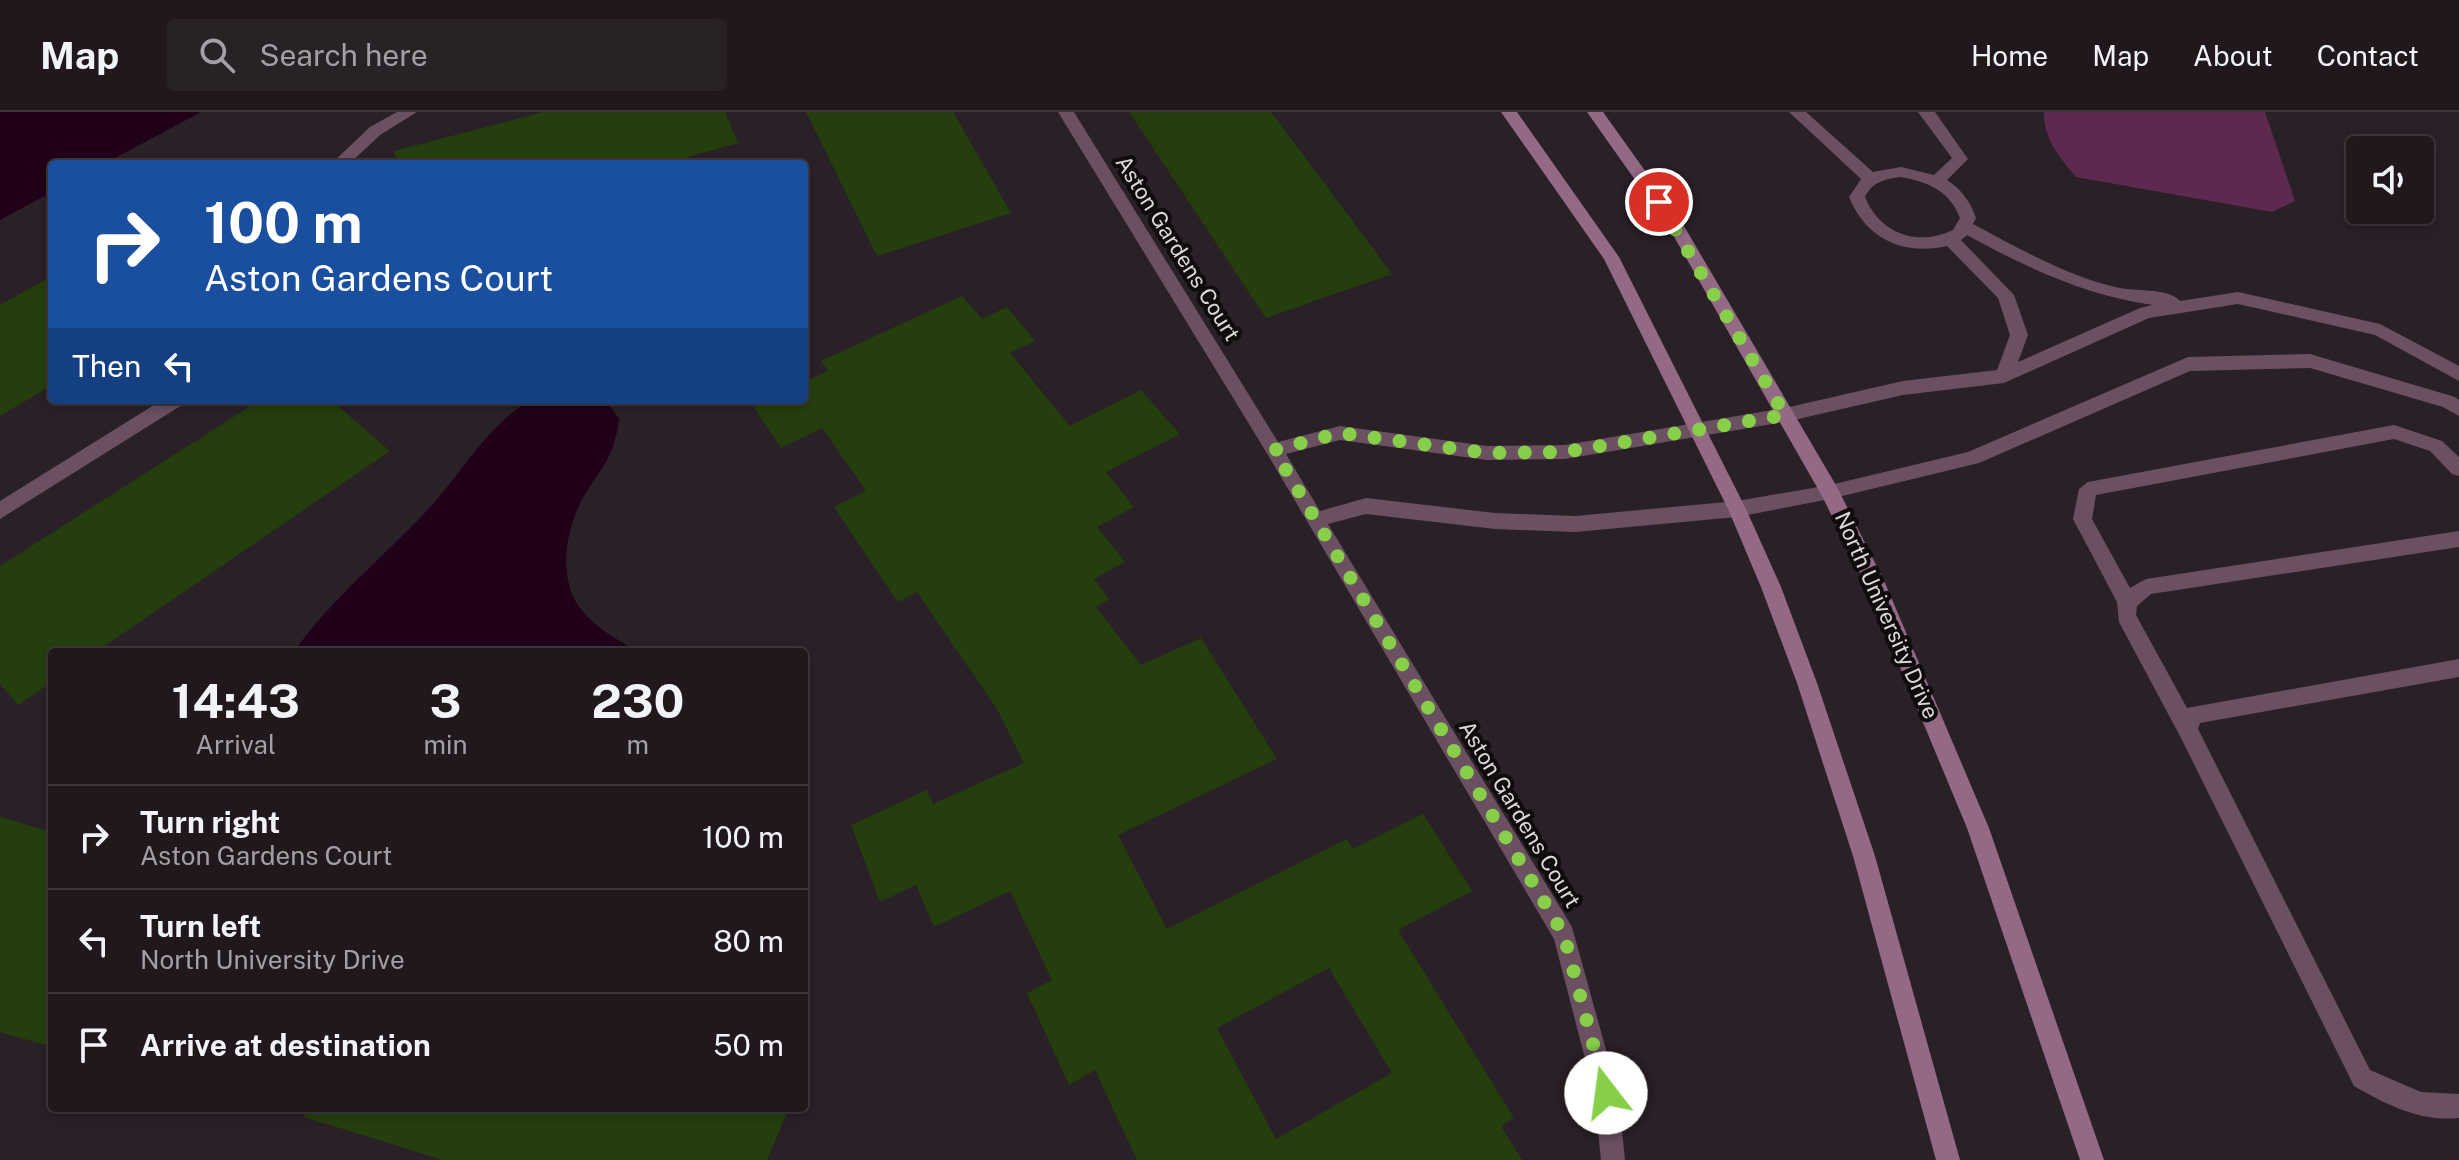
<!DOCTYPE html>
<html lang="en">
<head>
<meta charset="utf-8">
<style>
  body { margin:0; font-family:"Public Sans",sans-serif; background:#282126; color:#f1f3f6; height:100vh; display:flex; flex-direction:column; font-size:30px; white-space:nowrap }
  * { box-sizing:border-box; margin:0 }
  p { font-size:26px; color:#a2a0a4 }
  .icon { flex:none; width:44px; height:44px; fill:none; stroke:currentColor; stroke-width:2; stroke-linecap:round; stroke-linejoin:round }
  .map { position:relative; flex:1; overflow:hidden }
  .sheet { position:absolute; left:48px; top:536px; width:760px; height:464px; display:flex; flex-direction:column; background:#20181d; border-radius:8px; box-shadow:0 4px 12px #0003,0 0 0 2px #3d373b }
  .sheet>* { flex:none }
  .guide { position:absolute; left:48px; top:48px; width:760px; height:244px; border-radius:8px; box-shadow:0 4px 12px #0003,0 0 0 2px #3d373b; background:#1a4fa0; color:#fff; overflow:hidden }
  .buttons { position:absolute; left:2346px; top:24px; display:grid; gap:16px }
  .buttons a { display:grid; place-items:center; width:88px; height:88px; border-radius:8px; background:#20181d; box-shadow:0 4px 12px #0003,0 0 0 2px #3d373b; font-size:40px }
  .pin { position:absolute; display:grid; place-items:center; width:68px; height:68px; color:#fff; margin:-34px; border:4px solid #fff; border-radius:50%; box-shadow:0 2px 8px #0007 }
  .me { position:absolute; width:88px; margin:-44px; rotate:345deg; stroke-linejoin:round; filter:drop-shadow(0 0 6px #0008) }
  .turn { display:flex; align-items:center; gap:28px; height:168px; padding:0 24px; font-size:36px }
  .turn .icon { width:104px; height:104px; stroke-width:2.5 }
  .turn b { display:block; font-size:56px; line-height:68px }
  .then { display:flex; align-items:center; height:76px; padding:0 24px; background:#0003; gap:16px; font-size:30px }
  .eta { display:flex; justify-content:space-evenly; align-items:center; height:136px; text-align:center }
  .eta b { font-size:48px; font-weight:700; line-height:56px }
  ul { padding:0; list-style:none }
  li { display:flex; align-items:center; gap:24px; height:104px; padding:0 24px; border-top:2px solid #3d373b }
  li div { flex:1 }
  li b { display:block; font-size:30px }
  li em { font-style:normal }
  header { display:flex; align-items:center; gap:48px; box-sizing:border-box; height:112px; padding:0 40px; background:#20181d; border-bottom:2px solid #3d373b }
  header strong { font-size:38px }
  nav { display:flex; gap:44px; margin-inline-start:auto; font-size:28px }
  .search { width:560px; height:72px; background:#282126; display:flex; align-items:center; gap:20px; box-sizing:border-box; padding:0 28px; border-radius:8px; color:#a2a0a4; font-size:30px }
  .map>svg:first-child { display:block }
</style>
</head>
<body>
<header>
<strong>Map</strong>
<div class="search"><svg class="icon" aria-label="search" viewBox="0 0 24 24"><circle cx="10" cy="10" r="6"/><path d="M15 15l6 6"/></svg>Search here</div>
<nav><a>Home</a><a>Map</a><a>About</a><a>Contact</a></nav>
</header>
<div class="map">
<svg width="2459" height="1048" viewBox="0 0 2459 1048">
  <rect width="100%" height="100%" fill="#2a2027"/>
  <path fill="#5e294f" d="M2044,0h221l30,89 -23,11 -196,-35c-16,-19 -33,-39 -32,-65z"/>
  <g fill="#210019">
    <polygon points="0,0 201,0 104,52 52,52 52,80 0,108"/>
    <path d="M531,288h75l13,19c-4,33 -14,45 -32,72 -21,33 -32,89 -4,121 14,17 36,28 54,40h-343c39,-56 94,-98 140,-149 30,-34 56,-80 97,-103z"/>
  </g>
  <g fill="#253e0d" fill-rule="evenodd">
    <polygon points="543,0 725,0 738,31 663,52 396,52 394,39"/>
    <polygon points="806,0 953,0 1011,101 877,144"/>
    <polygon points="1129,0 1271,0 1392,162 1266,206"/>
    <polygon points="52,164 52,273 0,304 0,193"/>
    <path d="M962,184l20,23 25,-12 28,34 -25,12 60,73 71,-36 39,44 -74,38 28,35 -37,20 28,35 -31,17 15,20 -13,8 45,58 60,-27 76,121 -159,76 49,94 180,-90 6,10 70,-35 49,77 -74,39 116,188 -13,8 21,34h-385l-42,-90 -26,15 -42,-92 25,-13 -42,-89 -76,36 -18,-42 -36,17 -29,-77 76,-35 6,14 91,-41 -27,-54 -80,-117 -19,10 -64,-95 32,-16 -44,-63 -41,20 -32,-48h55v-18l24,-11 -7,-10zM1329,856l63,105 -116,66 -59,-111z"/>
    <polygon points="260,288 331,288 390,339 96,540 52,540 52,570 18,593 0,572 0,454"/>
    <polygon points="0,705 52,720 52,935 0,920"/>
    <polygon points="305,996 789,996 767,1048 443,1048 304,1005"/>
  </g>
  <g fill="none" stroke-linecap="round" stroke-linejoin="round">
    <g fill="#6b5062" fill-rule="evenodd">
      <path d="M1789,0h17l67,60 28,-5 33,8 18,-17 -34,-46h17l33,47 -21,21c15,10 23,21 29,38l-3,6c43,23 94,52 142,63 18,5 53,0 65,14l58,-9 142,32 79,42v15l-84,-46 -137,-31 -89,14 -145,65 -101,12 -118,27 -6,-2 -3,-5 3,-5 6,-2 118,-27 94,-11 13,-35 -12,-37 -51,-52c-43,10 -81,-7 -98,-49l12,-18zM1901,65c27,5 49,14 59,41l-7,12c-35,17 -73,4 -88,-33 7,-15 20,-18 36,-20zM1967,123c58,32 120,61 186,70l-13,3 -122,54 10,-27 -14,-40 -53,-55z"/>
      <polygon points="2310,242 2455,285 2459,288 2459,304 2443,295 2310,256 2190,259 1979,351 1830,387 1821,380 1830,373 1968,340 2188,245"/>
      <path d="M2394,313l48,16 17,16v19l-7,-2 -22,-23 -36,-12 -298,56 -4,24 38,69 16,-9 313,-48v16l-308,47 -14,12 -1,9 51,93 272,-49v18l-259,46 -2,6 172,341 51,22 38,2v24c-39,4 -72,-13 -105,-32l-174,-350 -61,-114 -2,-20 -44,-83 6,-30 9,-7z"/>
    </g>
    <g fill="#6b5062" fill-rule="evenodd">
      <polygon points="397,0 417,0 380,23 349,52 331,52 370,15"/>
      <polygon points="1058,0 1074,0 1278,330 1340,314 1487,334 1565,333 1785,296 1794,303 1785,310 1565,347 1487,348 1340,328 1286,342 1320,399 1366,386 1495,401 1575,404 1737,389 1830,373 1837,375 1839,380 1837,385 1830,387 1737,405 1575,420 1495,417 1366,402 1328,412 1572,815 1618,981 1625,1048 1601,1048 1594,981 1554,827 1268,343"/>
      <polygon points="162,288 185,288 182,293 0,407 0,389"/>
    </g>
    <g fill="#946985" fill-rule="evenodd">
      <polygon points="1501,0 1517,0 1619,145 1746,397 1781,475 1817,571 1875,744 1960,1048 1936,1048 1853,744 1797,571 1761,475 1728,397 1604,147"/>
      <polygon points="1587,0 1603,0 1681,109 1837,375 1885,471 1989,716 2104,1048 2080,1048 1967,716 1865,471 1822,384 1669,116"/>
    </g>
  </g>
  <g fill="none" stroke-linecap="round" stroke-linejoin="round">
    <polyline stroke="#88cf49" stroke-width="14" stroke-dasharray="0 25.2" points="1606,981 1564,823 1274,338 1340,321 1487,341 1565,340 1785,303 1659,90"/>
  </g>
  <g text-anchor="middle" dominant-baseline="central" stroke-width="8" stroke-linejoin="round" paint-order="stroke">
    <g font-size="22" fill="#ddd6da" stroke="#100c0e">
      <text transform="translate(1178 136) rotate(58)">Aston Gardens Court</text>
      <text transform="translate(1887 503) rotate(66)">North University Drive</text>
      <text transform="translate(1520 702) rotate(59)">Aston Gardens Court</text>
    </g>
  </g>
</svg>
<div class="buttons">
<a><svg class="icon" aria-label="sound" viewBox="0 0 24 24"><path d="M4 9h4l5-4v14l-5-4H4zM17 9q2 3 0 6"/></svg></a>
</div>
<div class="pin" style="left:1659px;top:90px;background:#d93025"><svg class="icon" aria-label="arrive" viewBox="0 0 24 24"><path d="M6 21V4h12l-3 4 3 4H6"/></svg></div>
<svg class="me" style="left:1606px;top:981px" viewBox="-20 -20 40 40"><circle r="19" fill="#fff"/><path d="M0-13L10 11 0 6-10 11z" fill="#88cf49"/></svg>
<div class="guide">
<div class="turn"><svg class="icon" aria-label="right" viewBox="0 0 24 24"><path d="M7 20v-9h11M14 6l5 5-5 5"/></svg><div><b>100 m</b>Aston Gardens Court</div></div>
<div class="then">Then<svg class="icon" aria-label="left" viewBox="0 0 24 24"><path d="M17 20v-9H6M10 6l-5 5 5 5"/></svg></div>
</div>
<section class="sheet">
<div class="eta">
<div><b>14:43</b><p>Arrival</p></div>
<div><b>3</b><p>min</p></div>
<div><b>230</b><p>m</p></div>
</div>
<ul>
<li><svg class="icon" aria-label="right" viewBox="0 0 24 24"><path d="M7 20v-9h11M14 6l5 5-5 5"/></svg><div><b>Turn right</b><p>Aston Gardens Court</p></div><em>100 m</em></li>
<li><svg class="icon" aria-label="left" viewBox="0 0 24 24"><path d="M17 20v-9H6M10 6l-5 5 5 5"/></svg><div><b>Turn left</b><p>North University Drive</p></div><em>80 m</em></li>
<li><svg class="icon" aria-label="arrive" viewBox="0 0 24 24"><path d="M6 21V4h12l-3 4 3 4H6"/></svg><div><b>Arrive at destination</b></div><em>50 m</em></li>
</ul>
</section>
</div>
</body>
</html>
